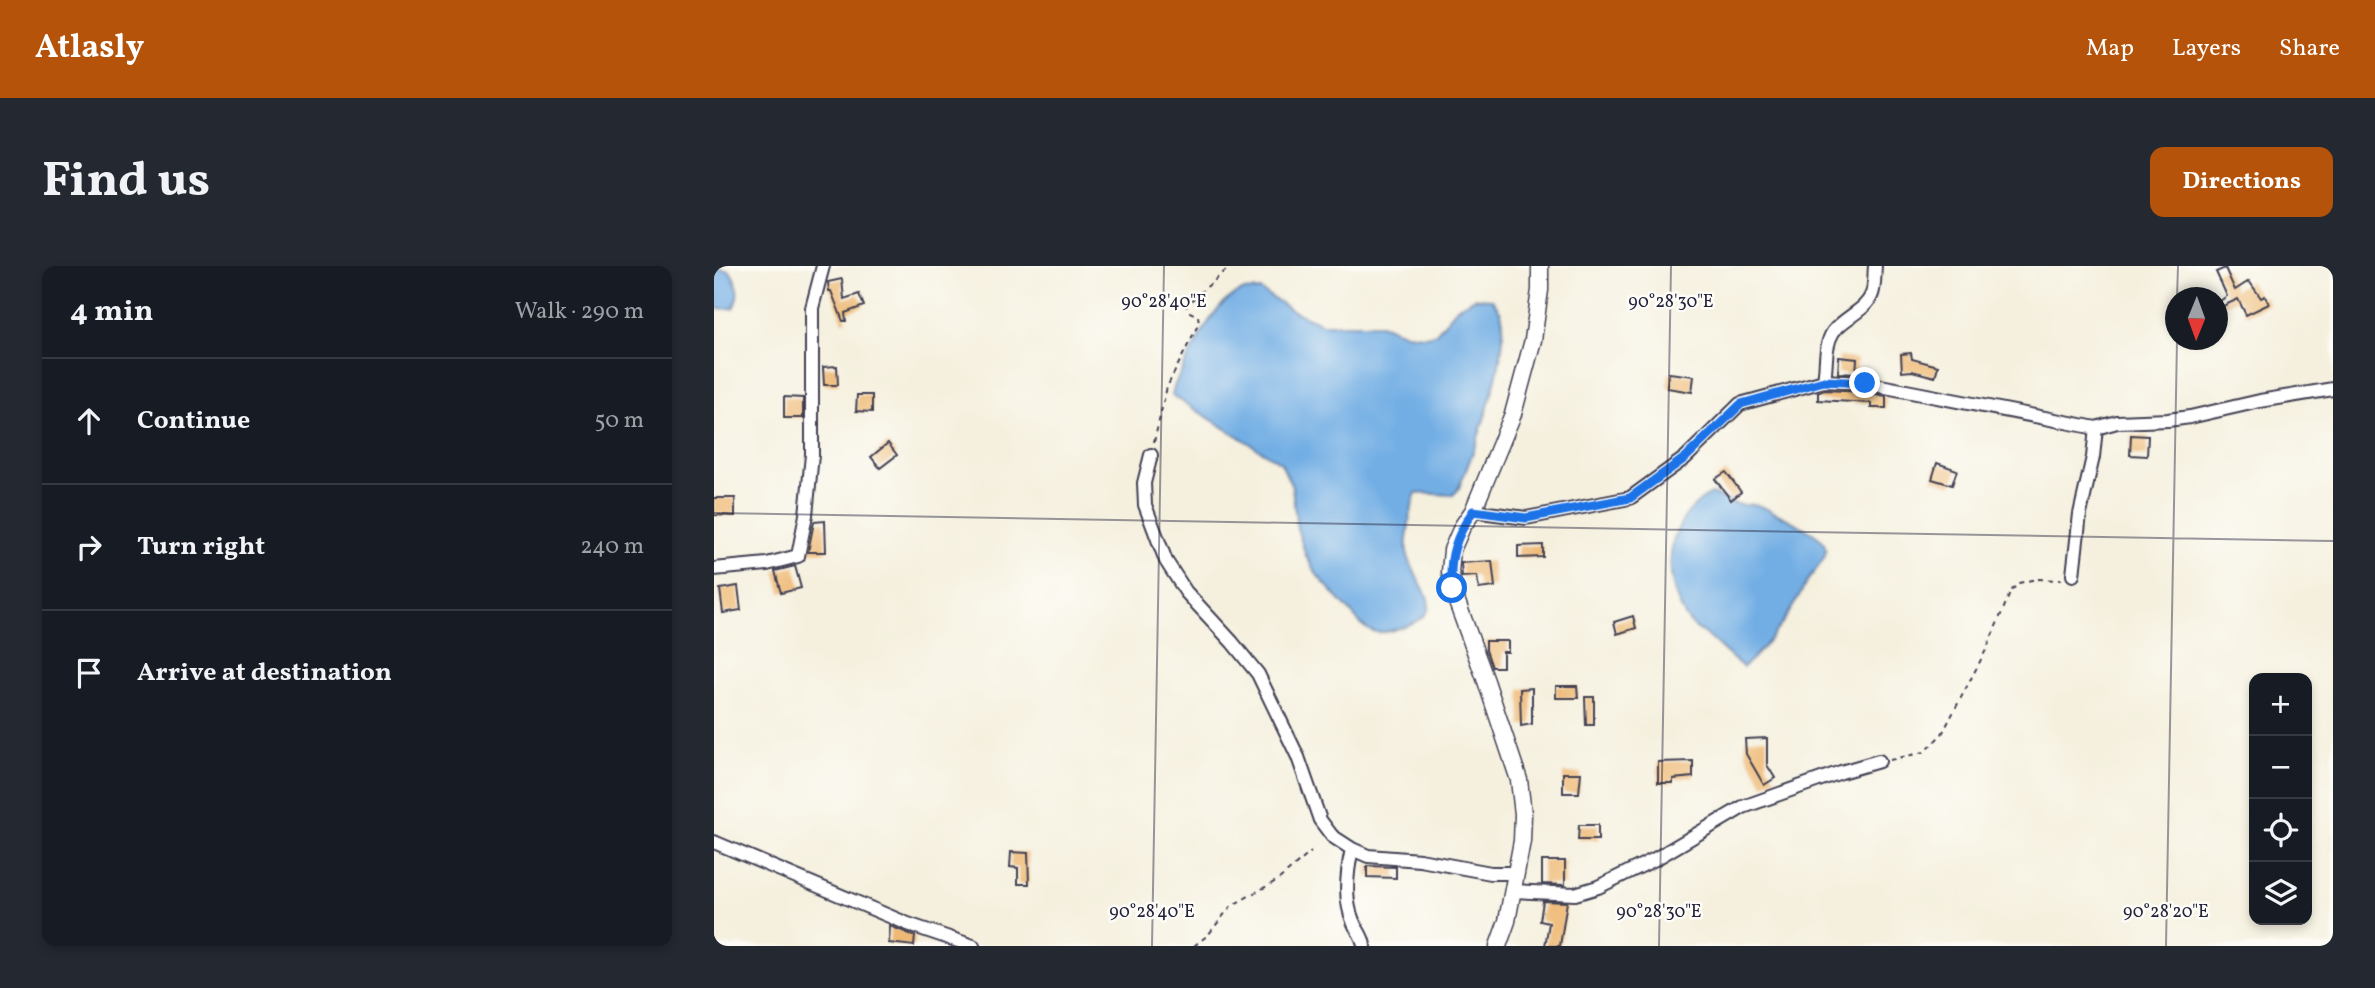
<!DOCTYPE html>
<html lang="en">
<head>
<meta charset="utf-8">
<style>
  body { margin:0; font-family:Vollkorn,serif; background:#242831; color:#f1f3f6 }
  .controls { position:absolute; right:21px; bottom:21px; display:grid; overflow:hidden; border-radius:14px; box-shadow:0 4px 10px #0003 }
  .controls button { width:63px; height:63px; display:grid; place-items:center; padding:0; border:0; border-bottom:2px solid #363941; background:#171b24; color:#f1f3f6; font:35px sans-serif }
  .compass { position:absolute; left:1451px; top:21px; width:63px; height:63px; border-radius:50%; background:#171b24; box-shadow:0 4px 10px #0003; rotate:181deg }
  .stop { position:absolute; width:21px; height:21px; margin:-16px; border:5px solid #1a73e8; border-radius:50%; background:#fff }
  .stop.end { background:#1a73e8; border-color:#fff; box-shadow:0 2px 7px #0008 }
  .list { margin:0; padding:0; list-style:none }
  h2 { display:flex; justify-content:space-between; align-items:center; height:91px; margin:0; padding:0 28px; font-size:30px }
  h2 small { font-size:23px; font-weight:400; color:#9ea1a6 }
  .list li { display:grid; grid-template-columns:46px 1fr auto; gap:21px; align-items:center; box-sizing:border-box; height:126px; padding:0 28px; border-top:2px solid #363941 }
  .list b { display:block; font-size:26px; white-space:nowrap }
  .list em { font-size:23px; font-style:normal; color:#9ea1a6 }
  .icon { flex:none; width:38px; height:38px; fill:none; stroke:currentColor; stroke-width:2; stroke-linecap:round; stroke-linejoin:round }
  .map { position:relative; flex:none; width:1619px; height:680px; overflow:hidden; border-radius:14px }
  header { display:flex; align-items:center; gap:42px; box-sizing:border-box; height:98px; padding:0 35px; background:#b45309; color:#fff }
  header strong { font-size:33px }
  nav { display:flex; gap:38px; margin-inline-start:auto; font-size:24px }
  .intro { display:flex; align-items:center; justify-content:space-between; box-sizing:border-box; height:168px; padding:0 42px }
  h1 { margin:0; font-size:49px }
  .button { padding:18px 32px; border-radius:14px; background:#b45309; color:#fff; font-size:24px; font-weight:700 }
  main { display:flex; gap:42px; padding:0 42px }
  aside { flex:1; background:#171b24; border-radius:14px; box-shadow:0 4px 10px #0003 }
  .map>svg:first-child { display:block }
</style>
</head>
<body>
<header>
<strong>Atlasly</strong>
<nav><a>Map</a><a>Layers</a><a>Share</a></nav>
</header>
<div class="intro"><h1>Find us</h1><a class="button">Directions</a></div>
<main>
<aside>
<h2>4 min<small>Walk · 290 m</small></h2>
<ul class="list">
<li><svg class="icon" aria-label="ahead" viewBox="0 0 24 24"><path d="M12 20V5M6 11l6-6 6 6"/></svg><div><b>Continue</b></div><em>50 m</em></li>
<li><svg class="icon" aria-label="right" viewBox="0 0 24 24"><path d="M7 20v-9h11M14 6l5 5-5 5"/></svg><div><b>Turn right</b></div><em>240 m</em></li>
<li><svg class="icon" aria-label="arrive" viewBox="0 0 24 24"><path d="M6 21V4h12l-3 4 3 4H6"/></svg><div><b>Arrive at destination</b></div></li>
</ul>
</aside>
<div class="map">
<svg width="1619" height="680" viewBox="0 0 1619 680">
  <rect width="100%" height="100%" fill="#fdfcf7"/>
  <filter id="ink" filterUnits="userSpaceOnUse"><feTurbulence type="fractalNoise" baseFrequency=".0143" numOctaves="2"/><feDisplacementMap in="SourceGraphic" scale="14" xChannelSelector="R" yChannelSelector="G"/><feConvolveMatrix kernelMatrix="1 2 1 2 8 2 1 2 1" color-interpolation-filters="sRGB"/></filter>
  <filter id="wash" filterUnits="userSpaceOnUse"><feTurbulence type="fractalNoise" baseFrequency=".00686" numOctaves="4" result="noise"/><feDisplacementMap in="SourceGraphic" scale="28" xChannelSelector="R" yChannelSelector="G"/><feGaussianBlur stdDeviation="1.57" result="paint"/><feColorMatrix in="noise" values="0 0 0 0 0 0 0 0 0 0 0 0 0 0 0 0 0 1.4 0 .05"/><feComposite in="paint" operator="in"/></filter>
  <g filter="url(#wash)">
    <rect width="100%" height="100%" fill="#f5f0de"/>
    <g fill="#72aee4" stroke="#4a6890" stroke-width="2">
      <path d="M0,2L16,5C24,17 26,30 19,42L0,43Z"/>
      <path d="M546,24L581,46L608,58H667L692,68L711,70L721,68L744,41L761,32L778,33C781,38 785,43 787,47C799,83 759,188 744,224L739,229L702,227C698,237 691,276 693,286C700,323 746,346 679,364C667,367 659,368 649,360L603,309L592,290L583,262L578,221L567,197L458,129L461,118C476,91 498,34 529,25C534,24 541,25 546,24Z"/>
      <path d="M997,228C1007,231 1018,238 1028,239C1031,240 1035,238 1039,238C1051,241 1103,266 1109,276C1118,290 1101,303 1094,314C1076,347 1058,376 1029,401C1017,392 1007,382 996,372C988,365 978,362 972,351C946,309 952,253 997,228Z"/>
    </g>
    <g id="blocks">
      <g fill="#eeb974">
        <polygon points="1511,2 1521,24 1535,15 1547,32 1551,30 1555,38 1532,49 1524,33 1505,42 1503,37 1513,30 1502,6"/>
        <polygon points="128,13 130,33 145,28 150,40 131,47 132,55 129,55 117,25 115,25 114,16"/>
        <polygon points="1197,87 1198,93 1224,100 1221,111 1198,105 1188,106 1187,88"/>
        <polygon points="1125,91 1143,93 1142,108 1124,107"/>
        <polygon points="123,100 124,119 110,119 109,101"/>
        <polygon points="955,107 980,110 978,126 953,122"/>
        <polygon points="1111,124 1150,126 1172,130 1172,142 1157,142 1157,137 1104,134 1104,126"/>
        <polygon points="143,129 158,129 158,146 142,145"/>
        <polygon points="70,131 89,132 89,152 70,152"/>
        <polygon points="1417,169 1434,170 1433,190 1416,189"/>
        <polygon points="174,177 183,189 166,202 157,191"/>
        <polygon points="1223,197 1243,204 1238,219 1218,213"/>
        <polygon points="1012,206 1027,226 1017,234 1001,213"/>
        <polygon points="0,232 21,232 21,250 0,249"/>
        <polygon points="111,255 112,286 94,286 100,256"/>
        <polygon points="829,279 829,291 804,292 804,280"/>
        <polygon points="778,295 781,321 765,323 763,310 748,311 747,297"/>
        <polygon points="81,300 87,322 67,327 61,305"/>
        <polygon points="24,320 27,344 9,347 6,323"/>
        <polygon points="919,350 922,362 903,368 900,356"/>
        <polygon points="772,375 794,375 794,386 789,386 789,401 778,401 772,384"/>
        <polygon points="842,420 863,420 864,432 842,432"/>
        <polygon points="818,422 818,458 807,460 806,423"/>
        <polygon points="871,431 880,431 880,459 872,459"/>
        <polygon points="1053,472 1053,499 1061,512 1050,519 1032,488 1031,473"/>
        <polygon points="979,495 979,511 959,513 959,517 944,517 944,496"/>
        <polygon points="849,507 867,507 865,527 849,527"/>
        <polygon points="865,559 884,559 884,574 864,574"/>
        <polygon points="297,586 314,587 315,618 304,618 304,602 296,601"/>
        <polygon points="828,595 851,595 851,619 828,618"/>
        <polygon points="653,600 682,601 682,612 653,611"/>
        <polygon points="829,635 853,636 846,680 831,680 835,657 826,655"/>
        <polygon points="176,660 201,670 200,680 175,677"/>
      </g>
    </g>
  </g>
  <g filter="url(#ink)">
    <use href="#blocks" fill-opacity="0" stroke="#424153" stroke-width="2"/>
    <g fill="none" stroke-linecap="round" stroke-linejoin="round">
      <defs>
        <g id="street">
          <path d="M1110,115C1113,99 1110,80 1119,66C1130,51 1152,45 1158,28C1161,20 1160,9 1161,0"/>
          <polyline points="437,189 430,217 431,239 452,295 472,326 518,376 544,408 584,491 606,554 618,570 638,583 654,590 706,594 777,607 801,607"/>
          <polyline points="759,245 812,252 916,232 971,192 1026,138 1110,115 1151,117 1382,162"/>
          <polyline points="0,303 53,298 84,290 92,249 98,189 98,42 109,0"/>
          <polyline points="1359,309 1366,248 1379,191 1382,162 1403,156 1454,154 1476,151 1546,135 1619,123"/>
          <polyline points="0,576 194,658 259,680"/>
          <path d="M638,583C633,605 630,634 639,655C642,664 649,669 650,680"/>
          <polyline points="799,625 861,628 884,621 941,593 1029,541 1127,506 1165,495"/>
        </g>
        <polyline id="secondary" points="784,680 793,655 808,575 809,548 805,514 772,415 743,336 736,306 738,284 748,261 759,245 799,148 819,74 826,24 826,0"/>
      </defs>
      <use href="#street" stroke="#424153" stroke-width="16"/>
      <use href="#secondary" stroke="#424153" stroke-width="19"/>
      <g stroke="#424153" stroke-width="2" stroke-dasharray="5 5" stroke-linecap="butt">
        <polyline points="440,176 453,121 485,57 484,50 474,45 472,39 517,0"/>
        <polyline points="1176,494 1210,486 1228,468 1272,384 1297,325 1305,317 1322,313 1348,314"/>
        <polyline points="480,680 494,669 517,640 564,614 597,586"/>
      </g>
      <use href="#street" stroke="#fff" stroke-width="12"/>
      <use href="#secondary" stroke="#fff" stroke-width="16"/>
    </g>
  </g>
  <g fill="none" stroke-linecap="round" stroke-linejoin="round" filter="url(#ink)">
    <path stroke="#1a73e8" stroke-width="9" d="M738,322C734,292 742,270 759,245L812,252L916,232L971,192L1027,138L1110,115L1151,117"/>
  </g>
  <path fill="none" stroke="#22223b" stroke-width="2" stroke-opacity="0.45" d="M1463,32L1464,0M0,247L1619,275M438,680L450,0M945,680L957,0M1452,680L1463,74"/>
  <g font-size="18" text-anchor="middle" fill="#22223b" stroke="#fdfcf7" stroke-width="5" stroke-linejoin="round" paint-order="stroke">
    <text x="450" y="41">90°28'40"E</text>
    <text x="957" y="41">90°28'30"E</text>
    <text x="438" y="651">90°28'40"E</text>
    <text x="945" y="651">90°28'30"E</text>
    <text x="1452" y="651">90°28'20"E</text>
  </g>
</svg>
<div class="controls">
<button>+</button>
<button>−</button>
<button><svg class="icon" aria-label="locate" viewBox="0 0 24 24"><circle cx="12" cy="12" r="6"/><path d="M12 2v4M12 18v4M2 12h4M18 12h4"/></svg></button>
<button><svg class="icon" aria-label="layers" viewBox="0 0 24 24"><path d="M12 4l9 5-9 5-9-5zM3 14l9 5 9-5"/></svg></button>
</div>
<svg class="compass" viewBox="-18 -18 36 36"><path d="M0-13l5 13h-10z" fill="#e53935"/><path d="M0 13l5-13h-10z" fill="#9ea1a6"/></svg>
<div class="stop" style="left:738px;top:322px"></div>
<div class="stop end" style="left:1151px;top:117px"></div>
</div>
</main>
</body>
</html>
